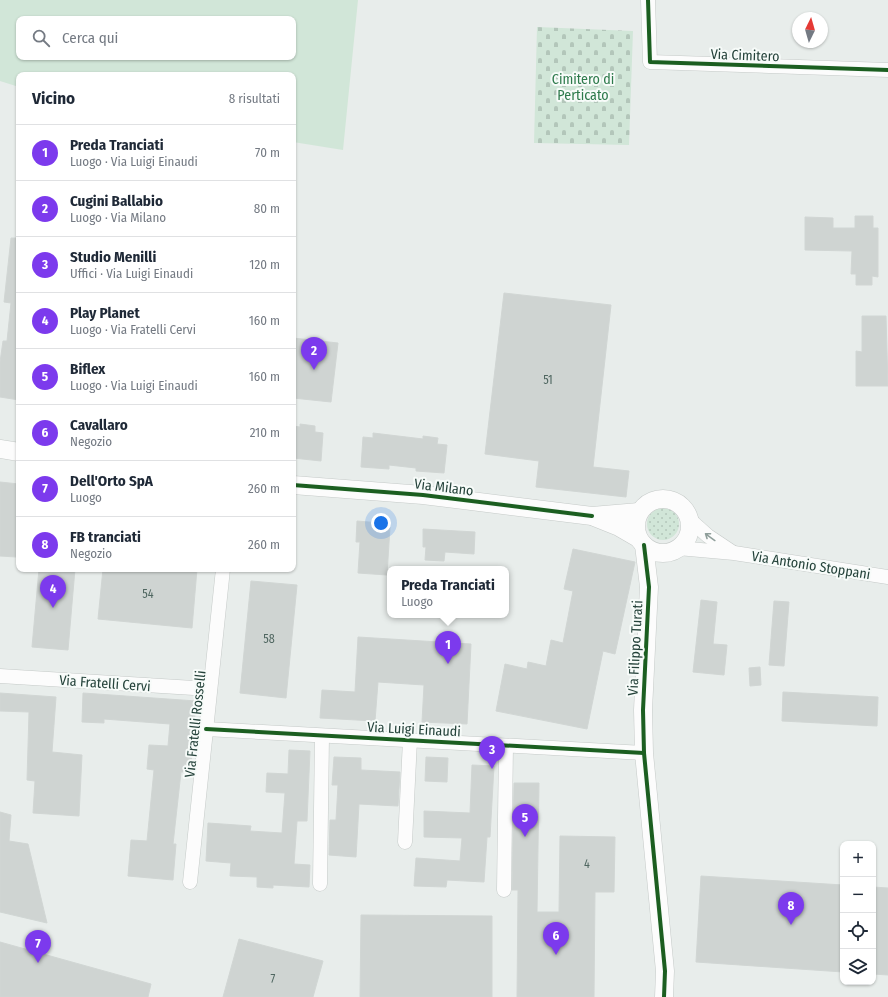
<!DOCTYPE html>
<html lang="it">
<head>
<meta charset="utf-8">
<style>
  body { margin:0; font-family:"Fira Sans Condensed",sans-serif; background:#f2f2f3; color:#1f2937 }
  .controls { position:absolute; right:12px; bottom:12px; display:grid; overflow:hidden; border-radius:8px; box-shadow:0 1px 3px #0004 }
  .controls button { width:36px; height:36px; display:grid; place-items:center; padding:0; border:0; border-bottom:1px solid #e0e1e3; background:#fff; color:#1f2937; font:20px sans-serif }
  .compass { position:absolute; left:792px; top:12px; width:36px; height:36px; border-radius:50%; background:#fff; box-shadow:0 1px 3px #0004; rotate:5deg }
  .you { position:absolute; left:381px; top:523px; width:14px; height:14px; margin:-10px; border:3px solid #fff; border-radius:50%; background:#1a73e8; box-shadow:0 0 0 6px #1a73e833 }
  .badge { display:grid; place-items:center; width:26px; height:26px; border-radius:50%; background:#7c3aed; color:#fff; font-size:13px; font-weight:700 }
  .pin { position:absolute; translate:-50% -33px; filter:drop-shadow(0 1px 2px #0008) }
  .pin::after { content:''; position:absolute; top:21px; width:14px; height:12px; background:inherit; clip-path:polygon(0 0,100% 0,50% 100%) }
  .popup { position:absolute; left:387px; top:566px; width:122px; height:52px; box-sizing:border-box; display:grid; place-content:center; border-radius:8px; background:#fff; filter:drop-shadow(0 1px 3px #0005); font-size:13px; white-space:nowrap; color:#747a83 }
  .popup b { font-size:15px; color:#1f2937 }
  .popup::after { content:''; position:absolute; left:50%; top:100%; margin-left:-8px; border:8px solid transparent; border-top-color:#fff }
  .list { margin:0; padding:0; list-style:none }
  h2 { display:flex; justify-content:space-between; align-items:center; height:52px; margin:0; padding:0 16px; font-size:17px }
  h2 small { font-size:13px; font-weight:400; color:#747a83 }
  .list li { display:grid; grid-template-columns:26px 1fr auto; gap:12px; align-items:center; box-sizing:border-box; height:56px; padding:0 16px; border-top:1px solid #e0e1e3 }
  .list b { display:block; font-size:15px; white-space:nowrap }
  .list p { margin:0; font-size:13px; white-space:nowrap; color:#747a83 }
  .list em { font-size:13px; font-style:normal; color:#747a83 }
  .icon { flex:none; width:22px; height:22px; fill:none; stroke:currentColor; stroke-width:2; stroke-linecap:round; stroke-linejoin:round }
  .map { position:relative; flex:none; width:888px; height:997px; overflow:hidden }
  .search { position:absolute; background:#fff; box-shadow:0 1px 3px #0004; left:16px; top:16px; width:280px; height:44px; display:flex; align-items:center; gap:10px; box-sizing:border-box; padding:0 14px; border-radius:8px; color:#747a83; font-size:15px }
  .panel { position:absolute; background:#fff; box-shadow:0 1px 3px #0004; left:16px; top:72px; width:280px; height:500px; border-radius:8px }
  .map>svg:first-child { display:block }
</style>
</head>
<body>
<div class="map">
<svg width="888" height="997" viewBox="0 0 888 997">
  <defs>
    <pattern id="green-dots" width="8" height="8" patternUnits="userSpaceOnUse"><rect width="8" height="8" fill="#d1e6d8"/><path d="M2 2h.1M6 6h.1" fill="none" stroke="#b3c6ba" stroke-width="1.8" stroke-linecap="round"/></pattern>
    <pattern id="cemetery-stones" width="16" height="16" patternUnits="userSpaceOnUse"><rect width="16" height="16" fill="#d1e6d8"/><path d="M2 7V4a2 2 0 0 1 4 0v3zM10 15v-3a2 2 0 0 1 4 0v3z" fill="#b3c6ba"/></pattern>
  </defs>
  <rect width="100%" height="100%" fill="#e8edeb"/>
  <circle fill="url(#green-dots)" cx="663" cy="524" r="16"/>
  <polygon fill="url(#cemetery-stones)" points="537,27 633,31 629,145 534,143"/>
  <path fill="#d1e6d8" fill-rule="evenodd" d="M0,0H358L343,150L293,142V75H19V87L0,81ZM19,19H293V57H19Z"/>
  <g fill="#cfd4d2" stroke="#d1d6d4">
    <polygon points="855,216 873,216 873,228 878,228 878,277 872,276 872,285 856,285 856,274 851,274 852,251 805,250 805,217 833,218 833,228 855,228"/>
    <polygon points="11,238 19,238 19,400 0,397 0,362 3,341 7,341 11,303 4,302"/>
    <polygon points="504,293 611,305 593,467 629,471 626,497 536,487 539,461 485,454"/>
    <polygon points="862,316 886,316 888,386 856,386 856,351 862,352"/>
    <polygon points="293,338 338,343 331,402 293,398"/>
    <polygon points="300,424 315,426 315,432 323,433 321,461 293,458 293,426 300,427"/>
    <polygon points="373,433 423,439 423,436 438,438 437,444 447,445 444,473 416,471 416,468 389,465 389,469 361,467 363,437 373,438"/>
    <polygon points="0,482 19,484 19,525 16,557 0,556"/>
    <polygon points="357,521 381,523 381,527 390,527 387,575 358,573 360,542 356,542"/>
    <polygon points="423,529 475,532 474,554 445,552 444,561 425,560 426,547 423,547"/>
    <polygon points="573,549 635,562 615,654 603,651 587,729 496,711 505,664 527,669 528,662 546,666 551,640 563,643 573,591 564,589"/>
    <polygon points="39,569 75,569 68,650 32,647"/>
    <polygon points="103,569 197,569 192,628 98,619"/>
    <polygon points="251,581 297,585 286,698 240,693"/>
    <polygon points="701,600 717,602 713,644 727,645 724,675 693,672"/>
    <polygon points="774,601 789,602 784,666 769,665"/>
    <polygon points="358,637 471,644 467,724 422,722 424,685 378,682 375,721 320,718 322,690 355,692"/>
    <polygon points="760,667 761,685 750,686 749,668"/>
    <polygon points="783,692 878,697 877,726 782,721"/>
    <polygon points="0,693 56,697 52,752 82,755 79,816 33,813 35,781 27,780 29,712 0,711"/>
    <polygon points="83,693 196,701 191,765 184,764 183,772 181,772 173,844 176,844 173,880 128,876 131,840 147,841 154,770 147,769 149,745 168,746 170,724 104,719 104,723 82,722"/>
    <polygon points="289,750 310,751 307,821 297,821 294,864 310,865 309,887 273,885 273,888 257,887 257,877 230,876 231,863 206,861 208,823 251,826 250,831 282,833 285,793 266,792 267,773 288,774"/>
    <polygon points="334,757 361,758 361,770 400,772 398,806 359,804 356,857 329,855 330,820 336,820 338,785 332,785"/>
    <polygon points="426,757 448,758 447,782 425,781"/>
    <polygon points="472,765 494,766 490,837 487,837 484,882 447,880 446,887 414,886 416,858 460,861 462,838 424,837 424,811 470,813"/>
    <polygon points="514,783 539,783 537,912 559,912 560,836 615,837 614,892 595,892 594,997 517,997 518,890 512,890"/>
    <polygon points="0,812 11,815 9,841 28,844 47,923 0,912"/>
    <polygon points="701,876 843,885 843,972 696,962"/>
    <polygon points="873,887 888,888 888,975 873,974"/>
    <polygon points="361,915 492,916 492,997 360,997"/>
    <polygon points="239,939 323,961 313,997 223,997"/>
    <polygon points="0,942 151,984 148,997 0,997"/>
  </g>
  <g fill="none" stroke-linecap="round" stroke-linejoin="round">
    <defs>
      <g id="minor">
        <polyline points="648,0 650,62 888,70"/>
        <polyline points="689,519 708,536 732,552"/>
        <polyline points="678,548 734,553 888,577"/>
        <polyline points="0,676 210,689"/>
        <polyline points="206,729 644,753"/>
        <polyline points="405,842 410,740"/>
        <polyline points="190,882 223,569"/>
        <polyline points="320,884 322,736"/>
        <polyline points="504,890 506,746"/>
      </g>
      <g id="tertiary">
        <polyline points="0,449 19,452"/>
        <polyline points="293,485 423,495 592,516 639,512"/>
        <circle cx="663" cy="526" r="27"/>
        <polyline points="594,517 619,527 638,538"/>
        <polyline points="644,545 649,587 643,710 644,753 665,971 664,997"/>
      </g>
    </defs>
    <use href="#minor" stroke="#c5cac8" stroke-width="15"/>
    <use href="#tertiary" stroke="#c5cac8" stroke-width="19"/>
    <use href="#minor" stroke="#fcfcfc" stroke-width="14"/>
    <use href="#tertiary" stroke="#fcfcfc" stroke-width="18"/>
    <defs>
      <g id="cycleway">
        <polyline points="648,0 650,62 888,70"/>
        <polyline points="293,485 423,495 592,516"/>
        <polyline points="644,545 649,587 643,710 644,753 665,971 664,997"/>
        <polyline points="206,729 644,753"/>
      </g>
    </defs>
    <use href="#cycleway" stroke="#f7fbf9" stroke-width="6"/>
    <use href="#cycleway" stroke="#1b5e20" stroke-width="4"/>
  </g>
  <defs><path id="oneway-shaft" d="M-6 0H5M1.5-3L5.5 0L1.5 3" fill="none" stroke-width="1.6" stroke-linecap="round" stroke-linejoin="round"/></defs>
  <use stroke="#909f9b" href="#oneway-shaft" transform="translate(710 537) rotate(-144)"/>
  <g text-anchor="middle" stroke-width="4" stroke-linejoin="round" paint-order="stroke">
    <g font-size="12" fill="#506761">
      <text x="548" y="384">51</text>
      <text x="148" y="598">54</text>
      <text x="269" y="643">58</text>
      <text x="587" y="868">4</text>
      <text x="273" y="983">7</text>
    </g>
    <g font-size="14" fill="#24423a" stroke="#f7fbf9">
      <text transform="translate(745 55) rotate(2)" y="5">Via Cimitero</text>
      <text transform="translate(444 487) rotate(7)" y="5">Via Milano</text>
      <text transform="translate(811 565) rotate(9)" y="5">Via Antonio Stoppani</text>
      <text transform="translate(635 648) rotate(-87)" y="5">Via Filippo Turati</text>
      <text transform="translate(105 683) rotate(4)" y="5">Via Fratelli Cervi</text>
      <text transform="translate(195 724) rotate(-84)" y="5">Via Fratelli Rosselli</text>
      <text transform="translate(414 729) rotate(3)" y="5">Via Luigi Einaudi</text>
    </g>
    <g font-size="14" fill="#2d7a4b" stroke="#f7fbf9">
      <text x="583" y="84">Cimitero di<tspan x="583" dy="16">Perticato</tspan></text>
    </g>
  </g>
</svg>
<div class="controls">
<button>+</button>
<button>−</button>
<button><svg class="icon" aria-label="locate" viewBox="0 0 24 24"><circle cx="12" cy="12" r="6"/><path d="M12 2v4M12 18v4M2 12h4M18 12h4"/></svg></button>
<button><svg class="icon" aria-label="layers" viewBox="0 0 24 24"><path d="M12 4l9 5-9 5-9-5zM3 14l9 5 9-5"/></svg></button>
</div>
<svg class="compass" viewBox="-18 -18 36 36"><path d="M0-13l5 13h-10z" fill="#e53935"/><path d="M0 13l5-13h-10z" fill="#747a83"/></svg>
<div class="you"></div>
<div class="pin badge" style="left:448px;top:664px">1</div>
<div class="popup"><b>Preda Tranciati</b>Luogo</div>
<div class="pin badge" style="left:314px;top:370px">2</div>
<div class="pin badge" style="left:492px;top:769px">3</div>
<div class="pin badge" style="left:53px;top:608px">4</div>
<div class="pin badge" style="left:525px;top:837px">5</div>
<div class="pin badge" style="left:556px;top:955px">6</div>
<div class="pin badge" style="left:38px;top:963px">7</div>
<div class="pin badge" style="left:791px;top:925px">8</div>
<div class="search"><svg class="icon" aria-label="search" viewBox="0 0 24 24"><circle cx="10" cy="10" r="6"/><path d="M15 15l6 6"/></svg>Cerca qui</div>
<section class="panel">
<h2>Vicino<small>8 risultati</small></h2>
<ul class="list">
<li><span class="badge">1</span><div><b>Preda Tranciati</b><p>Luogo · Via Luigi Einaudi</p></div><em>70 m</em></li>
<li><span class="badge">2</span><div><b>Cugini Ballabio</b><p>Luogo · Via Milano</p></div><em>80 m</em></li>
<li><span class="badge">3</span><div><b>Studio Menilli</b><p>Uffici · Via Luigi Einaudi</p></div><em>120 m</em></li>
<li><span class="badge">4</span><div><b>Play Planet</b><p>Luogo · Via Fratelli Cervi</p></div><em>160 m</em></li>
<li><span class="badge">5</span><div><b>Biflex</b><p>Luogo · Via Luigi Einaudi</p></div><em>160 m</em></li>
<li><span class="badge">6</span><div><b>Cavallaro</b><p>Negozio</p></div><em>210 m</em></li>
<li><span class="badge">7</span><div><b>Dell'Orto SpA</b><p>Luogo</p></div><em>260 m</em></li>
<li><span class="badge">8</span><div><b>FB tranciati</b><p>Negozio</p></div><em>260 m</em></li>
</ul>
</section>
</div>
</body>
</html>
